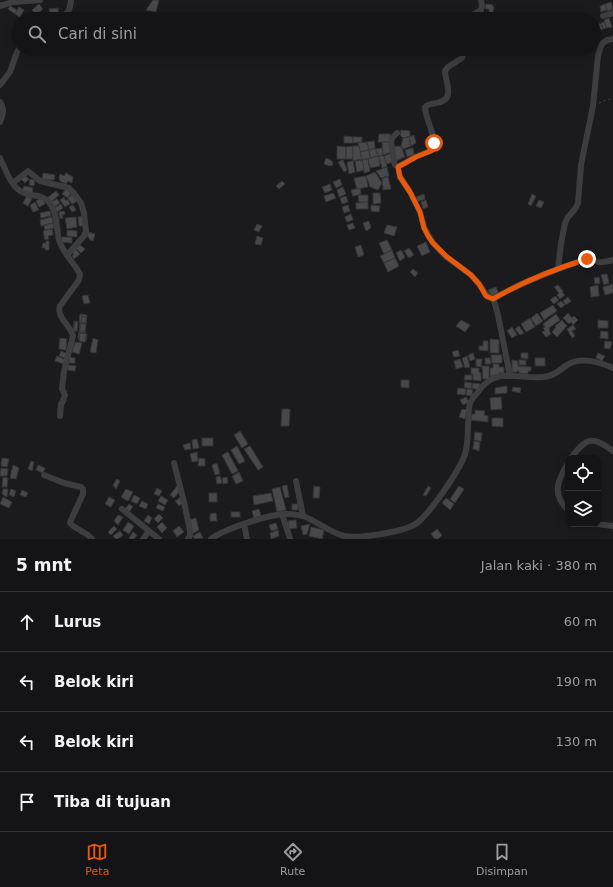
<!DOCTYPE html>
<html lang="id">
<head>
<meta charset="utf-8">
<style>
  body { margin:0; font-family:"DejaVu Sans",sans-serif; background:#212123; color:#f1f3f6 }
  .controls { position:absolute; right:12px; bottom:12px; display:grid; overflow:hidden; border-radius:8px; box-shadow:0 2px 10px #0003 }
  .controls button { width:36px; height:36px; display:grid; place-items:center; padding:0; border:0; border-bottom:1px solid #333335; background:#141416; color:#f1f3f6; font:20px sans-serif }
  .stop { position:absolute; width:12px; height:12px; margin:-9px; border:3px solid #ea580c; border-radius:50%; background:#fff }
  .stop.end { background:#ea580c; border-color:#fff; box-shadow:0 1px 4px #0008 }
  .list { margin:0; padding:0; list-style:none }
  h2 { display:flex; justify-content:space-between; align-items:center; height:52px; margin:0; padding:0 16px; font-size:17px }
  h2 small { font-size:13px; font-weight:400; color:#9d9ea1 }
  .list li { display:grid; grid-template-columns:26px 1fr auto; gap:12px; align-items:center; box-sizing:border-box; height:60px; padding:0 16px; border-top:1px solid #333335 }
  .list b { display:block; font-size:15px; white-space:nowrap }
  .list em { font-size:13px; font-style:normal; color:#9d9ea1 }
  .icon { flex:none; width:22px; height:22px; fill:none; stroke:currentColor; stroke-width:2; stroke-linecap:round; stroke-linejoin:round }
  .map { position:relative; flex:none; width:613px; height:539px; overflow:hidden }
  .search { position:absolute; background:#141416; box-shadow:0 2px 10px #0003; left:12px; right:12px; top:12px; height:44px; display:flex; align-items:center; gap:10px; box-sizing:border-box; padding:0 14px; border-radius:22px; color:#9d9ea1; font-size:15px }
  .sheet { height:292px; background:#141416 }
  nav { display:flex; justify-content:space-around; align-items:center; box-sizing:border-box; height:56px; border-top:1px solid #333335; background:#141416; font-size:11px; color:#9d9ea1 }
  nav a { display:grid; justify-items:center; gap:2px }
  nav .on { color:#ea580c }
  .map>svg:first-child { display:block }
</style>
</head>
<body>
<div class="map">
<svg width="613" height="539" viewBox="0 0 613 539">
  <rect width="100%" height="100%" fill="#1b1b1d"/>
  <g fill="#48484c" stroke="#353538">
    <polygon points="153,0 159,0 156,12 146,10"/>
    <polygon points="611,2 613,9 607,11 605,4"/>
    <polygon points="39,4 43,9 36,15 32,10"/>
    <polygon points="486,4 493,5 493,7 494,7 492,19 484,19 485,12 489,13 489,9 485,9"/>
    <polygon points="605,4 607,10 601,12 600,6"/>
    <polygon points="10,6 17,10 15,14 8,9"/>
    <polygon points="19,7 24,10 20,17 15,14"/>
    <polygon points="58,8 59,17 50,18 49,9"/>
    <polygon points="609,18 612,27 606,28 604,20"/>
    <polygon points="605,22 606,28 603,29 601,23"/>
    <polygon points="601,23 603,29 598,31 597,25"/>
    <polygon points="401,130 410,131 410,136 403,138 400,135"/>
    <polygon points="379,134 390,134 390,142 378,142"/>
    <polygon points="414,135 416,143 411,146 409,137"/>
    <polygon points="344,136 353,137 353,143 344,143"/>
    <polygon points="353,137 362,137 362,142 353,143"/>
    <polygon points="409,137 411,146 403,149 401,146 403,138"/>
    <polygon points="374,141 375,148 369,150 367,142"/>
    <polygon points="367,142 369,150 360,152 358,143"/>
    <polygon points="382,142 390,142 391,152 383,155"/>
    <polygon points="337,146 346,147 346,159 337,159"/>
    <polygon points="353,146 353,159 346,159 346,147"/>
    <polygon points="353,146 359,146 362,159 353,161"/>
    <polygon points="401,146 405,157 396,161 393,147"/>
    <polygon points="375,148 378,156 370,158 369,150"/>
    <polygon points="382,148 383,155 378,156 376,149"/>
    <polygon points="413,148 414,155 407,157 405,150"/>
    <polygon points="369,150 370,158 362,160 360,152"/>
    <polygon points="392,153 393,162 386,164 384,156"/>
    <polygon points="378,156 379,157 380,166 370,168 368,159"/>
    <polygon points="380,156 384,156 387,167 382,168 379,157"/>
    <polygon points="326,158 332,161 333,165 330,166 324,164"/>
    <polygon points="368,159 370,171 364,173 362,160"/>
    <polygon points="343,160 347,170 344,172 338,162"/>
    <polygon points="362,160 364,170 357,172 355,161"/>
    <polygon points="353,161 355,172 349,174 347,162"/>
    <polygon points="387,167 389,176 381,178 376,171"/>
    <polygon points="375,172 382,183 378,190 370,187 366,176"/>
    <polygon points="43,173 55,175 54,180 42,179"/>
    <polygon points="66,173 73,177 72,183 68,181 66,184 60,181 59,178 60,174 64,176"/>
    <polygon points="23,174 29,179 25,183 20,178"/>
    <polygon points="366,176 368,187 357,189 354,178"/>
    <polygon points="388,177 391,189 383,190 382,178"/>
    <polygon points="30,179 35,180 34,186 29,185"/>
    <polygon points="340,179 342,185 336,188 333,182"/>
    <polygon points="282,181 285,184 279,189 276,186"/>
    <polygon points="330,184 332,190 325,193 322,187"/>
    <polygon points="24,186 33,188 32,194 22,191"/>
    <polygon points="343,187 346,194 339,197 337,190"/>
    <polygon points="360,188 361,194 353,196 351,190"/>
    <polygon points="66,189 71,193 68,198 62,194"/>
    <polygon points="56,191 59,195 51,202 47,198"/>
    <polygon points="333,193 336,198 326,202 324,196"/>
    <polygon points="373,193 380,193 381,203 373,204"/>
    <polygon points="424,194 425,199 417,202 416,197"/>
    <polygon points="532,194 536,196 531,206 528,204"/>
    <polygon points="72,195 77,201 72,204 68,198"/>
    <polygon points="358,195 368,195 368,202 359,202"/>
    <polygon points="27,196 32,199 28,206 23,203"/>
    <polygon points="346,196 348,202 342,204 340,198"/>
    <polygon points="42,197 45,204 39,207 36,201"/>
    <polygon points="64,197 65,200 68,200 70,204 65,207 60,200"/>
    <polygon points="57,199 60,203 54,207 51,202"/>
    <polygon points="426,200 428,207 423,209 421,202"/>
    <polygon points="539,200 544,202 541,208 536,206"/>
    <polygon points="35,202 39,210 33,212 30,205"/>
    <polygon points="368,202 368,209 356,209 356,203"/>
    <polygon points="61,204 63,208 57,212 54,208"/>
    <polygon points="73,205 76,210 72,212 69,207"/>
    <polygon points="348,205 350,211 344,213 342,207"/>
    <polygon points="371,205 380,206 379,212 371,211"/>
    <polygon points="50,211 51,216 41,218 40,213"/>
    <polygon points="64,211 65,214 62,215 63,218 60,219 59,212"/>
    <polygon points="351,214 353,220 347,222 345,217"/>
    <polygon points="83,216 84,226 79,226 78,217"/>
    <polygon points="52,217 53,223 41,226 40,220"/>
    <polygon points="76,217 77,227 67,229 65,218"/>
    <polygon points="369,221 371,228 366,231 363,223"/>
    <polygon points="53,223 54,228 45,230 44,226"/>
    <polygon points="353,223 355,228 349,230 347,225"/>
    <polygon points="257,224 262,226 259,232 254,230"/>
    <polygon points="387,225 397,227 394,236 384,233"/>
    <polygon points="52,229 53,235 48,236 49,239 45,240 43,231"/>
    <polygon points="67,230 77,231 77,237 67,236"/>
    <polygon points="88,232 95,234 93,241 89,239 89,237 87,236"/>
    <polygon points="257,236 263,238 261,245 255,244"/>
    <polygon points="62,237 72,237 72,243 61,242"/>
    <polygon points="387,240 392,250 384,254 379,243"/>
    <polygon points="46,241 49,241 49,250 45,250 45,248 42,248 43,243 46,243"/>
    <polygon points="426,242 430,252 422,256 417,246"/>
    <polygon points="79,244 85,249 81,253 75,248"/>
    <polygon points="361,245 364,255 358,257 355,247"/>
    <polygon points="409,248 414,255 409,258 404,251"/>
    <polygon points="75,249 80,254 74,259 72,256 74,254 72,252"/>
    <polygon points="392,250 395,258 384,263 380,256"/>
    <polygon points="401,250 405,257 400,261 396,253"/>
    <polygon points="395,258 399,266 388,272 384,263"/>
    <polygon points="413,269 418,273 415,277 410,272"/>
    <polygon points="607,274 609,283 604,285 601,275"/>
    <polygon points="599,277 600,283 595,284 594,278"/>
    <polygon points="613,284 613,293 605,295 603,287"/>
    <polygon points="558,285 563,291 562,292 565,295 560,299 557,295 559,293 554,287"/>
    <polygon points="598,285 599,296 591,297 590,287"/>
    <polygon points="496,287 499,294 492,297 488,290"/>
    <polygon points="88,295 90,303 84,304 82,296"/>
    <polygon points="555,296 559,300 554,304 550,300"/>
    <polygon points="568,297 571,301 566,305 563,301"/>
    <polygon points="561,301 565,305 561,308 557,304"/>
    <polygon points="553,305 557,311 544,320 540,313"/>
    <polygon points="537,313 543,321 536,326 531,318"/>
    <polygon points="568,313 572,318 574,316 578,320 573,325 571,322 569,324 563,318"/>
    <polygon points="80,314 87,315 86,324 79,323"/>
    <polygon points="556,314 560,320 549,328 550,330 549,331 551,334 546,337 542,332 545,331 543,328 545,327 543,324"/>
    <polygon points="82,316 86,317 86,323 81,323"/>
    <polygon points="530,318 535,327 526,332 521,324"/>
    <polygon points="461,320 470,325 465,332 456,326"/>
    <polygon points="562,320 567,326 557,337 552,332 556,327 555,326"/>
    <polygon points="598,320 608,321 608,328 598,328"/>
    <polygon points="74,321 78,322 76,330 73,329"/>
    <polygon points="75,322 78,322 77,331 73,331"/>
    <polygon points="80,324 86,325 85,333 79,332"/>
    <polygon points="80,324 86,324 85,331 80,331"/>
    <polygon points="573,325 576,329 572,331 575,336 572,338 567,329"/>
    <polygon points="519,326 524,333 520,335 515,329"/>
    <polygon points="512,327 517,335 512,338 507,331"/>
    <polygon points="601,331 608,332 608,339 600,338"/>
    <polygon points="79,332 87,334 86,341 78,339"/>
    <polygon points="80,333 86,334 85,342 79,341"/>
    <polygon points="60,338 67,339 66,350 59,349"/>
    <polygon points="93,338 98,340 96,353 90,352"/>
    <polygon points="490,339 499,340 499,353 490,353"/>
    <polygon points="483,341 488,341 488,351 479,350 479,346 483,346"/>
    <polygon points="605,341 612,342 610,349 604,348"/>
    <polygon points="75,342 82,343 79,354 72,352"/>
    <polygon points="458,350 460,356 454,357 452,352"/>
    <polygon points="61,351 67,354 65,358 59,356"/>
    <polygon points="473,353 475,359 470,361 468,355"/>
    <polygon points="521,353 528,353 528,359 521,358"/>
    <polygon points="598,353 605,356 602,361 596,358"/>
    <polygon points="491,355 502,355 502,363 492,363"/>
    <polygon points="57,356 66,360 64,364 55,361"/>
    <polygon points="467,356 470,367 465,368 462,358"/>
    <polygon points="69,357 75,358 75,363 69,363"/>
    <polygon points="485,358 490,358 491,364 485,364"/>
    <rect x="535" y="358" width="10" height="8"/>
    <polygon points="460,359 463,367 456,369 454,361"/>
    <polygon points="476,359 482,359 481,367 476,366"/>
    <polygon points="512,360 518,361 518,366 531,367 531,371 528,371 528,374 519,373 519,371 517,371 517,372 512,372"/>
    <rect x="519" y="360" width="7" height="5"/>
    <polygon points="493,364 499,364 499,367 504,367 504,373 499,373 499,375 496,376 490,376 490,368 493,368"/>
    <polygon points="68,365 76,366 75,371 68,370"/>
    <polygon points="482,366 489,366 489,379 483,379"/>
    <polygon points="471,368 479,368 479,372 481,373 481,381 473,380 473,374 471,374"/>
    <polygon points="465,375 472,375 472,380 464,380"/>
    <polygon points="401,380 409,380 409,388 401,387"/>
    <polygon points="465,382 472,383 471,389 464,387"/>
    <polygon points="473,383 480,384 479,390 472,388"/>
    <polygon points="507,386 507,393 495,394 495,388"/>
    <polygon points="513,387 521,388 520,393 512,391"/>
    <polygon points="458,388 466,389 465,395 457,394"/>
    <polygon points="467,389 473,390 472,396 466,395"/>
    <polygon points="466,397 469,402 463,405 460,400"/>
    <polygon points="501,397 502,409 491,410 490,398"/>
    <polygon points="282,409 290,409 289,426 281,426"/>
    <polygon points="462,409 467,410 465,419 459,417"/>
    <polygon points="475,410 485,411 484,415 488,416 488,422 471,420 472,414 475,414"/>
    <polygon points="492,418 503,418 503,427 492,426"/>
    <polygon points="240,431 248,444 242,448 234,435"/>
    <polygon points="475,432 482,433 481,441 474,440"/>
    <rect x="202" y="438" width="11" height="8"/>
    <polygon points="197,439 199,448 193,449 192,440"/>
    <polygon points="474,441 480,442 479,451 473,449"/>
    <polygon points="190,443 191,449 185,450 183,445"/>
    <polygon points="237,446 245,461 239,464 231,450"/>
    <polygon points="250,446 263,467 258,470 244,449"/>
    <polygon points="197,452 198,461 192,462 190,454"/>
    <polygon points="228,452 238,471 232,474 222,455"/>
    <polygon points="2,458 9,459 7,467 1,466"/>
    <polygon points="199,458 205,459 205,466 198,466"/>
    <polygon points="31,461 34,462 32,471 28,469"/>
    <polygon points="217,463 220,474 215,475 212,465"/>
    <polygon points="13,465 19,468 16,479 10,478"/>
    <polygon points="38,465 45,468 43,473 36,470"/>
    <polygon points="1,468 8,469 7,476 0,476"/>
    <polygon points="239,472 243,481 236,484 232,476"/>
    <polygon points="220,476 222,483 217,484 216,477"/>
    <polygon points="3,477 8,478 7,487 2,487"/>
    <polygon points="227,477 228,483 223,484 222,478"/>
    <polygon points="117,479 120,481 116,489 113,485"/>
    <polygon points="287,485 289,497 285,498 282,486"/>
    <polygon points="177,486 180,491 174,498 170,495"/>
    <polygon points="314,486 320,487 319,498 313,498"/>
    <polygon points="428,486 431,488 426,496 423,495"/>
    <polygon points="459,486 464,489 455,503 450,499"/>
    <polygon points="280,487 286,510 277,512 272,489"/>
    <polygon points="157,488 162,491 159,496 154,494"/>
    <polygon points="3,489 8,489 7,497 2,494"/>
    <polygon points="11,489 16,491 14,497 9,495"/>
    <polygon points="126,489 133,492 128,501 121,497"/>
    <polygon points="22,490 28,493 26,497 20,495"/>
    <rect x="209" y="493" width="8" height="9"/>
    <polygon points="271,493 273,501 254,505 253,496"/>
    <polygon points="134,495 140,498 137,504 131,501"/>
    <polygon points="161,496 168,500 165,505 158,501"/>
    <polygon points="3,497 12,502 9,508 0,504"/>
    <polygon points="109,497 115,500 111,507 105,504"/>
    <polygon points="181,497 184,502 179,506 175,501"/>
    <polygon points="446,498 454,504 450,510 442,503"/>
    <polygon points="142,501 148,504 146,509 139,506"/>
    <polygon points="129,504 133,507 129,512 125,509"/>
    <polygon points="158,504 165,507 163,511 156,508"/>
    <rect x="292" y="504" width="6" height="6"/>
    <polygon points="259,509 261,516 254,518 252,511"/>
    <rect x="231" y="512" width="9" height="5"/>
    <polygon points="216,513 217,521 210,521 210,514"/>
    <polygon points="159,514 163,518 158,523 154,519"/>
    <polygon points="118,515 123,517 118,525 114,521"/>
    <polygon points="148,515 152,518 149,524 144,521"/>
    <polygon points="196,518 199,530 192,534 188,520"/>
    <polygon points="296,520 297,528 289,529 288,521"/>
    <polygon points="128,522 134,526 129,534 123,530"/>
    <polygon points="162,522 167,528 162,533 157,527"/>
    <polygon points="276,523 278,529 271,531 269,525"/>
    <polygon points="310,524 307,534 303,535 301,526"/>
    <polygon points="114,526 117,529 111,535 108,532"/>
    <polygon points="179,526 184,532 177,537 173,531"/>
    <polygon points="311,527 324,530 322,539 309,536"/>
    <polygon points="437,529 442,535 438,539 435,539 431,534"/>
    <polygon points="278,530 279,536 271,539 270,533"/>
    <polygon points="120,531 123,535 118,539 116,539 113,536"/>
    <polygon points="133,532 137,535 134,539 130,539 129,538"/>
    <polygon points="200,532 203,538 195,539 193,536"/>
  </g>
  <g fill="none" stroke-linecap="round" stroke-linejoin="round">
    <polyline stroke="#424348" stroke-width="1" stroke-dasharray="2 3" stroke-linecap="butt" points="599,103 606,100 613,99"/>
    <g stroke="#3c3d41" stroke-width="6">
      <polyline points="0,6 13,2 40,0"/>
      <polyline points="603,16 613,13"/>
      <path d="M59,19C68,13 70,11 71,0"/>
      <polyline points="471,19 472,15 481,10 482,6 481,0"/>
      <path d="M466,49L462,58L448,67L445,71C445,81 455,98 440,102C434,104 429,103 425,107C425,119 437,137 434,148L430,151L415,157L399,166L398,168L400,177L410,192L420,212L424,227L429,236L433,243L445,256L471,275L479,284L488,297L493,299L495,304L498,315L510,376"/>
      <polyline points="0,85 10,72 17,52 19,49"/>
      <path d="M0,102C5,109 3,115 0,122"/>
      <polyline points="397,133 392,138 391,142 394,161 395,165 398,167"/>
      <path d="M0,158C6,170 11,188 24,193C33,197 42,194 49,202C58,213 56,228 59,240C63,253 74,263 80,274L79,280L60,306C56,317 71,326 73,336L64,371L62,389L65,395L63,401L61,404L60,416"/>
      <polyline points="13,183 28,171 40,181 69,188 73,192 81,203 84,213 86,231 84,236 67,255"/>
      <polyline points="558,269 561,244 565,223 568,217 575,209 578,203 581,165 593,106 598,56 601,46 603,43 607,40 613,39"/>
      <path d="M493,299C523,281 556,270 588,258C594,258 593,260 598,262C603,263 609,261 613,260"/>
      <path d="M571,458C586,438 592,435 613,451"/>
      <polyline points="174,463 184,502 190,531 190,536 188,539"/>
      <path d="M568,463C558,480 551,494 568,510"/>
      <polyline points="44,475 64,483 81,487 83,489 83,494 71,520 70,523 73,526 88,535 92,539"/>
      <polyline points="296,481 303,516"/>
      <polyline points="122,509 159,539"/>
      <polyline points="282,514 290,539"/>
      <polyline points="244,524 247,539"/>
      <polyline points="597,524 613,526"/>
      <polyline points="143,539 149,531"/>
      <path d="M211,539C224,529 272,513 288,514C293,514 298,515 303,516C317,521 329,532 344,536C358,539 405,532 417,523C430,513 460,470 465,454C468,445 468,434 468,424C469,417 468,410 470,403C472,399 475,395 479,391C482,386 487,382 492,379C508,371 531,381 549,376C556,374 561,369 567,365C581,356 599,362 613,368"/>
    </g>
  </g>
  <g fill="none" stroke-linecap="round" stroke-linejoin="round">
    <path stroke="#ea580c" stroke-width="5" d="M434,143V147L433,150L416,157L398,167L400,177L410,192L420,212L424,228L428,236L433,243L446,256L471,275L479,284L486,296L493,299C522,282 555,269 587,259"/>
  </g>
</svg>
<div class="controls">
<button><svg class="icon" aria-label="locate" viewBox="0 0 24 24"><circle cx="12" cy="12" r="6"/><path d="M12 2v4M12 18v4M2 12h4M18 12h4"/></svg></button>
<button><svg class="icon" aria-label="layers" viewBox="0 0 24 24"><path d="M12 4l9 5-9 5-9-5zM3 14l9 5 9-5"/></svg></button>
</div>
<div class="stop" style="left:434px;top:143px"></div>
<div class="stop end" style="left:587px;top:259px"></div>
<div class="search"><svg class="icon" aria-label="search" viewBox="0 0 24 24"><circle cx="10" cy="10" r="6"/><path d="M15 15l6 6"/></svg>Cari di sini</div>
</div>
<section class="sheet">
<h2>5 mnt<small>Jalan kaki · 380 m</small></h2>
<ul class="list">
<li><svg class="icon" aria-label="ahead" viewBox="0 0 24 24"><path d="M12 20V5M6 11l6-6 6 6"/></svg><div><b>Lurus</b></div><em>60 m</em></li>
<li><svg class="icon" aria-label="left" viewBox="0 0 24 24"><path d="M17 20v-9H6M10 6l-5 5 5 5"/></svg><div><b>Belok kiri</b></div><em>190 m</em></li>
<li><svg class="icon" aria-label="left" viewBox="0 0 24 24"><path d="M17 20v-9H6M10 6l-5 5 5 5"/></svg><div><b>Belok kiri</b></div><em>130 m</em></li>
<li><svg class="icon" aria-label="arrive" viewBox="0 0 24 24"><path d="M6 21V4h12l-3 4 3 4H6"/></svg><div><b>Tiba di tujuan</b></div></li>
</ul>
</section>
<nav>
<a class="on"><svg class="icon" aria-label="map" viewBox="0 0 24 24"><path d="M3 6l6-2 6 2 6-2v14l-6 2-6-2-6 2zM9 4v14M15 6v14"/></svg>Peta</a>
<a><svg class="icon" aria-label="directions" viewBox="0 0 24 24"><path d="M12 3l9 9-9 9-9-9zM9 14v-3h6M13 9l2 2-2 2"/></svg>Rute</a>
<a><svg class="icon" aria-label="saved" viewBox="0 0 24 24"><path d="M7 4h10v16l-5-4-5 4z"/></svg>Disimpan</a>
</nav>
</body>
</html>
